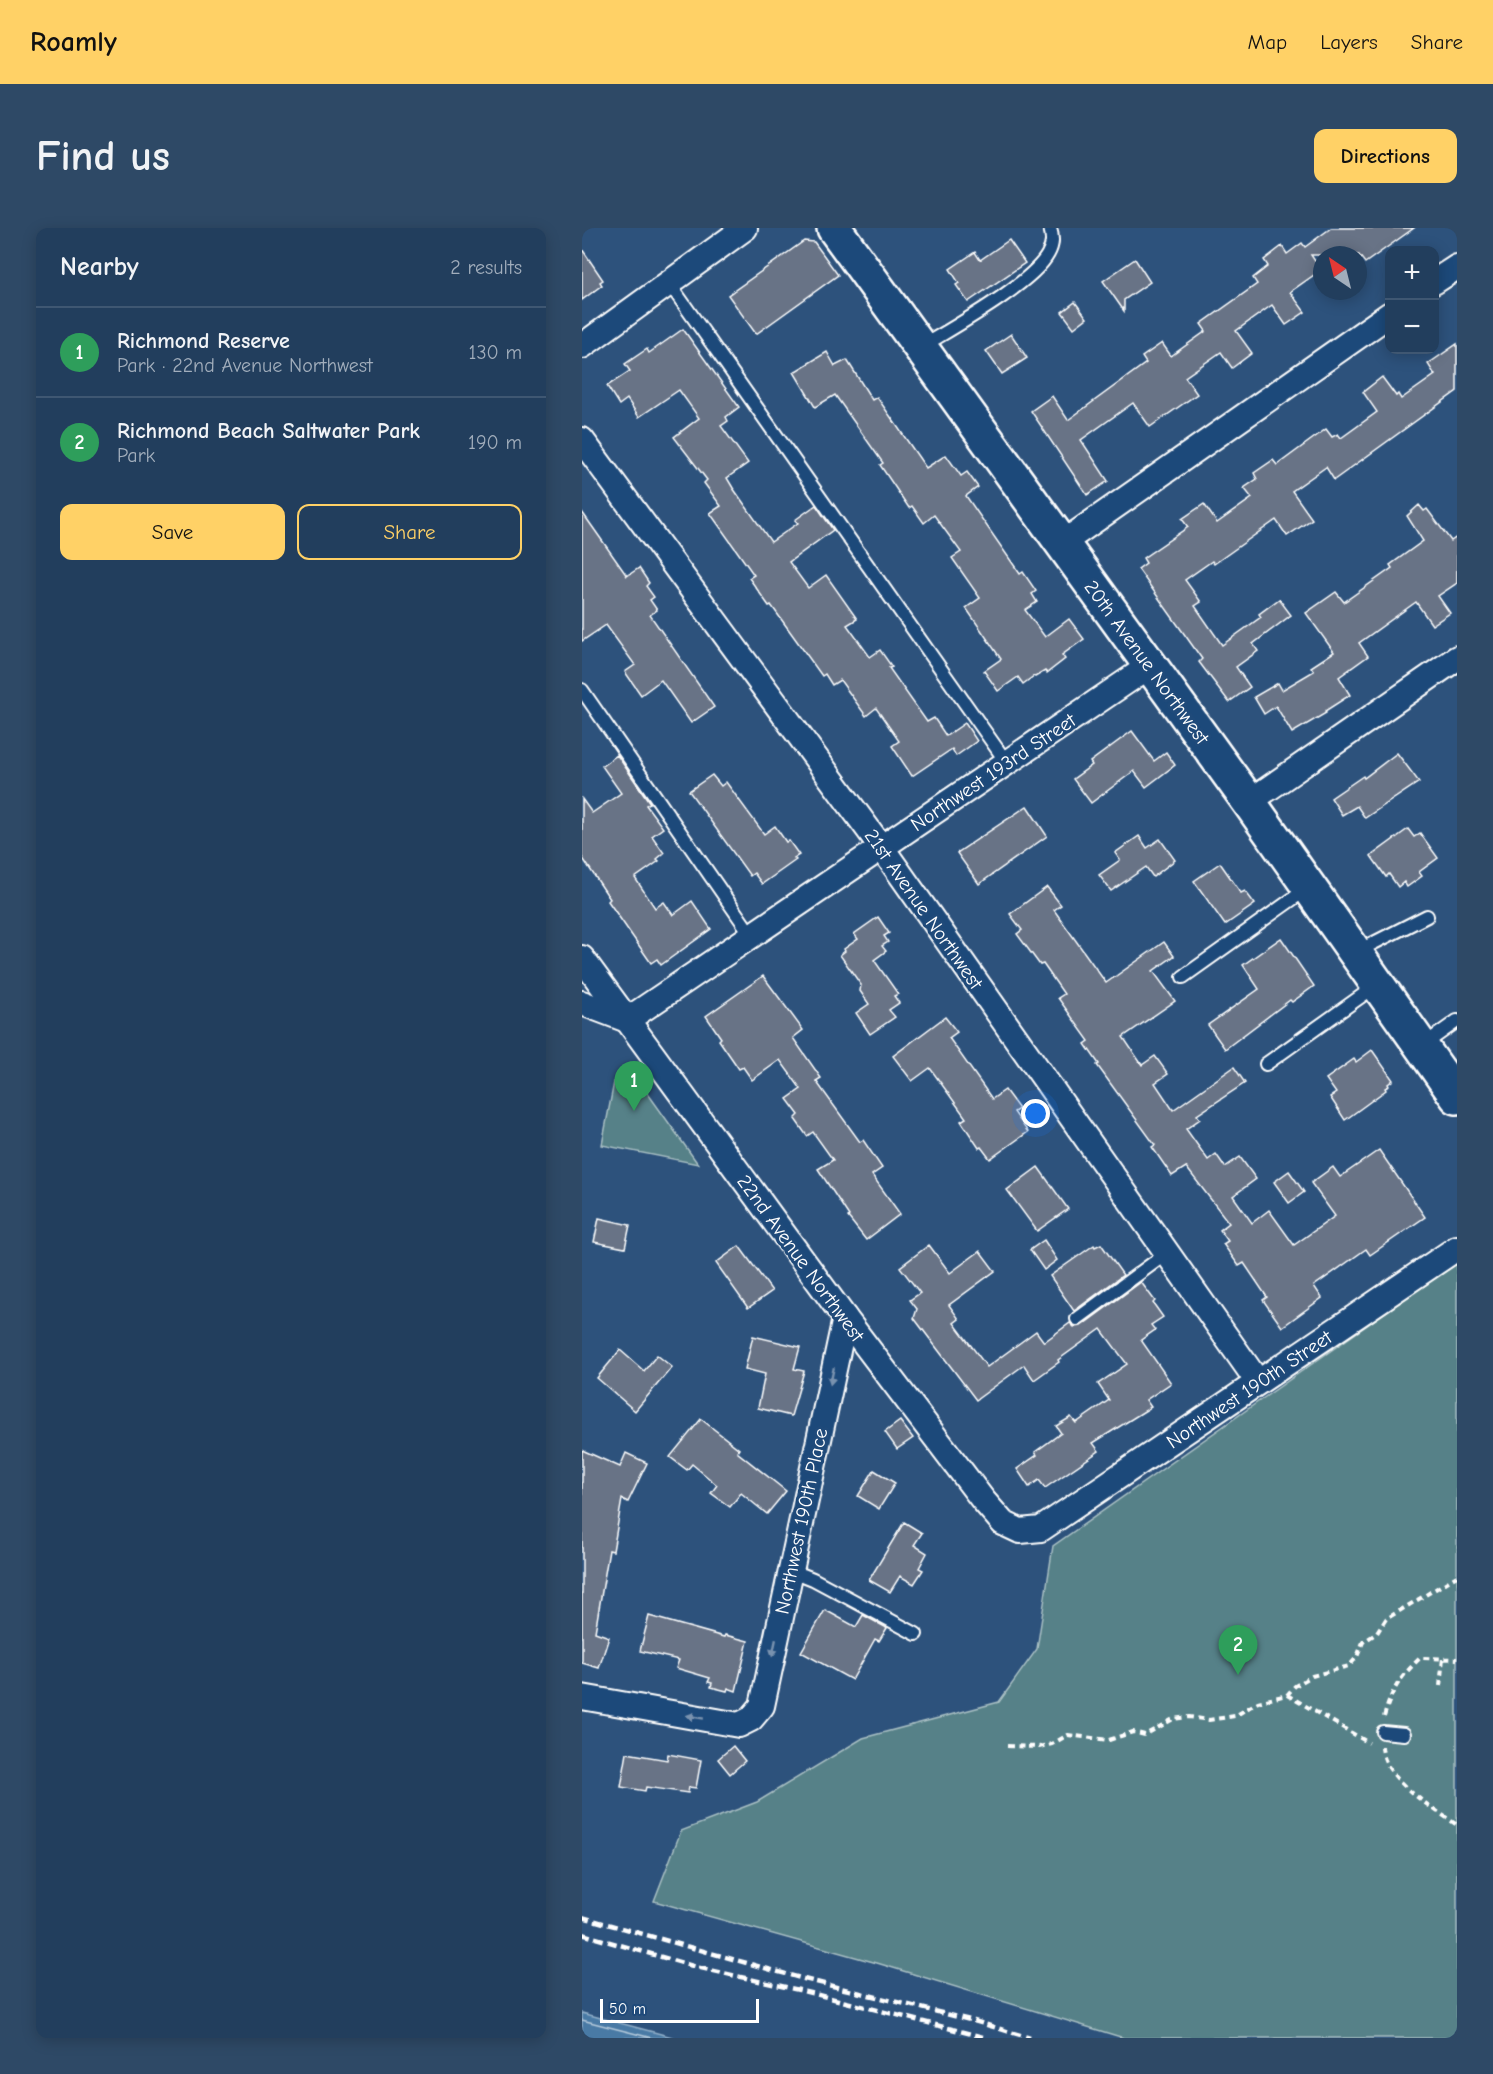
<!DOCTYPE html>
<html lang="en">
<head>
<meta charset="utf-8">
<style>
  body { margin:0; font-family:"Comic Neue",sans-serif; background:#2e4966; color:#f1f3f6 }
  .controls { position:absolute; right:18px; top:18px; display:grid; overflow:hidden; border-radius:12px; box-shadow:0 3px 15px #0003 }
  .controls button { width:54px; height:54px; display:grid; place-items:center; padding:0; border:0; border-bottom:2px solid #3f5772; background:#223e5d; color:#f1f3f6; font:30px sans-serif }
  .compass { position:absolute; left:731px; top:18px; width:54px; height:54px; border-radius:50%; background:#223e5d; box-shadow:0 3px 15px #0003; rotate:325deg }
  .scale { position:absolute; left:18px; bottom:15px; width:159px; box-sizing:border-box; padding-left:6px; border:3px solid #fff; border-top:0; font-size:16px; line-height:21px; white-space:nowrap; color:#fff; -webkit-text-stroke:4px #1f4a7a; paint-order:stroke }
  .you { position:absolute; left:454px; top:886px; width:21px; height:21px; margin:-15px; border:4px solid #fff; border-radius:50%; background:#1a73e8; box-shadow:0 0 0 9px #1a73e833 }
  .badge { display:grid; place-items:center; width:39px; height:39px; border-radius:50%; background:#ffd166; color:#fff; font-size:20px; font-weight:700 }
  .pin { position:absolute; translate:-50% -50px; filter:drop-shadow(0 2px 3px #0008) }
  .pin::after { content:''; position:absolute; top:32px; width:21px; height:18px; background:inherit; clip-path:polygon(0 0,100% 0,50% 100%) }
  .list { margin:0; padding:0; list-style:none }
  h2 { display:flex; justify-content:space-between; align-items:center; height:78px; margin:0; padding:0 24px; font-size:26px }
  h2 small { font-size:20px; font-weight:400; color:#a2aebc }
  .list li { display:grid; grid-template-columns:39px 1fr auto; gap:18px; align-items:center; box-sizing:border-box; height:90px; padding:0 24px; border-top:2px solid #3f5772 }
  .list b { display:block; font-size:22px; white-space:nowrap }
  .list p { margin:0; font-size:20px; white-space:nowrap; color:#a2aebc }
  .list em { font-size:20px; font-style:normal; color:#a2aebc }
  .actions { display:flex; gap:12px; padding:18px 24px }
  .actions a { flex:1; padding:14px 0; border:2px solid #ffd166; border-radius:12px; text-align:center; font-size:21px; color:#ffd166 }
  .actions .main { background:#ffd166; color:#111 }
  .map { position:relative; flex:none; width:875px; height:1810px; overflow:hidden; border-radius:12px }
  header { display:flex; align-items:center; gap:36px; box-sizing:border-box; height:84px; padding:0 30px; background:#ffd166; color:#111 }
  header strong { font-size:28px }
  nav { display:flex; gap:33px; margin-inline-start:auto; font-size:21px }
  .intro { display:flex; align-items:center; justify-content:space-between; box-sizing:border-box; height:144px; padding:0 36px }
  h1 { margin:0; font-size:42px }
  .button { padding:15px 27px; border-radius:12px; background:#ffd166; color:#111; font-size:21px; font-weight:700 }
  main { display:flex; gap:36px; padding:0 36px }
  aside { flex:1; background:#223e5d; border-radius:12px; box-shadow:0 3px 15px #0003 }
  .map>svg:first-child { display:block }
</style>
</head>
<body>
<header>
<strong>Roamly</strong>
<nav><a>Map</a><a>Layers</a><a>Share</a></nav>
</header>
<div class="intro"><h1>Find us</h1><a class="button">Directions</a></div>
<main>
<aside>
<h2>Nearby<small>2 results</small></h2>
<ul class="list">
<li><span class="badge" style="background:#2e9e5b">1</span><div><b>Richmond Reserve</b><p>Park · 22nd Avenue Northwest</p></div><em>130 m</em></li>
<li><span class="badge" style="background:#2e9e5b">2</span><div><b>Richmond Beach Saltwater Park</b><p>Park</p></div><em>190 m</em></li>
</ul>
<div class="actions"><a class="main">Save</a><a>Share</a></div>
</aside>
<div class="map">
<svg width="875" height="1810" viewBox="0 0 875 1810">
  <rect width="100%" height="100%" fill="#2d527c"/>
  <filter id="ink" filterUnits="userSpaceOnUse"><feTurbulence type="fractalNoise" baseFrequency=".0167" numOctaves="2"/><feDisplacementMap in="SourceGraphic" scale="12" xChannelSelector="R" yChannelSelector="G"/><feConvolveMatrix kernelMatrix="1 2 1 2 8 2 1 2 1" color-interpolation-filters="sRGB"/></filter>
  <g filter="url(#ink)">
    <g fill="#568188" stroke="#aac0c4" stroke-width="1.5">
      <polygon points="47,839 116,936 20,917 33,849"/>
      <polygon points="875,1034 875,1810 542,1810 295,1735 72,1673 99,1603 175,1574 281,1510 417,1474 455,1421 471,1318"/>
    </g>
    <polygon fill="#487aa5" stroke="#91afc9" stroke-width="1.5" points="0,1785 94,1810 0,1810"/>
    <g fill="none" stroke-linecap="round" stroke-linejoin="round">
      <polyline stroke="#b6cadb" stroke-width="1.5" points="0,1792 70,1810"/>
    </g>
    <g fill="#677386" stroke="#fff" stroke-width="1.5">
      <polygon points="749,0 832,0 783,35 777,27 729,27 739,42 708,64 723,84 704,97 690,77 654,103 670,125 650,140 639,124 603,149 615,166 568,199 551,175 499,212 526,253 505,267 449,183 470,168 486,192 564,135 560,129 580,115 589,128 624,103 619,96 675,56 671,50 686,38 682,32 700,18 705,26 720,15 723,19"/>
      <polygon points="427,12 443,35 386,74 374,57 377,55 368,41 393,24 398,32"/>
      <polygon points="222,13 232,14 256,47 174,106 146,67"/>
      <polygon points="0,21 21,52 18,54 20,57 0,72"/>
      <polygon points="553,31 568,54 542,72 542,83 521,53"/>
      <polygon points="493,74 505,90 492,100 480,84"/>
      <polygon points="101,101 157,179 144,189 146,193 139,198 166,235 145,250 151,260 189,314 216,295 213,292 234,277 251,302 207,334 226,360 244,347 275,391 265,397 288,429 298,422 310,439 307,440 345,494 352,490 364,508 383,495 395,513 374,528 370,521 330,548 310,518 317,513 294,480 284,488 258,452 250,457 243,446 240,448 189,377 187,378 167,350 172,347 128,285 139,278 122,255 125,252 92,209 117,190 97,162 57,189 45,171 37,177 25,158 48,143 43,136 65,121 67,125"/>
      <polygon points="429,106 445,130 420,146 404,123"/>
      <polygon points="875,116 875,163 752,252 744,239 710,263 730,291 705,308 694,292 632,336 630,333 603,352 619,374 613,378 640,417 679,389 677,386 697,371 709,387 671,416 676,423 654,439 668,459 647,474 617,434 620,431 556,341 564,335 561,330 606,299 600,291 622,276 635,295 670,270 662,260 675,251 672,245 691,232 695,237 744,201 750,209 756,206 759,210 795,184 781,164 800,149 814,168 816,166 819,171 853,147 846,136"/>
      <polygon points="245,124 253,138 265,132 290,172 295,169 344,240 364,227 379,248 385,244 396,259 384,268 438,346 441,344 454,363 450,366 455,374 443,382 463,409 487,391 502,411 480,427 483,431 465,445 463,443 453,449 452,448 441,456 436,449 416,463 402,443 419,431 384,380 398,370 370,330 379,324 352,287 342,295 330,278 327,280 298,237 301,235 253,167 233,179 212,144"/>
      <polygon points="837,277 842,283 845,281 869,313 875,309 875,355 856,368 868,385 850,397 834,374 777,415 786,428 757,449 768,467 743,483 744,485 710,505 694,478 682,486 672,469 696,455 700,462 732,443 729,439 752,424 724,385 754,364 762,374 810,340 808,337 841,313 825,288"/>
      <polygon points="0,284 45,348 57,340 67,355 64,358 72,369 68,372 75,382 68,387 132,479 109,495 79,452 59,467 43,444 53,437 24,397 0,413"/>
      <polygon points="550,503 572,533 584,524 593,537 564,559 552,543 509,575 491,551 510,537 508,534"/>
      <polygon points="815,525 837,554 783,590 775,578 760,587 749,570 781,548 782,550"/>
      <polygon points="35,527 68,575 64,577 81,600 70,608 82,625 75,631 77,633 53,650 73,680 82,674 91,687 110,673 129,701 79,737 75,731 69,735 26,673 28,671 0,629 0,571 10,585 39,565 20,538"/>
      <polygon points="130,547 139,558 144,554 182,606 193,598 204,614 207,613 217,627 212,630 214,632 180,656 172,645 168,648 107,563"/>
      <polygon points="445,578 465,608 397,656 375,625"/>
      <polygon points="826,601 832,609 838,605 856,630 837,644 840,648 825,659 822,654 816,659 807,646 804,649 789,628"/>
      <polygon points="557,608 565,620 578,611 593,632 571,649 564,639 529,663 517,647 538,632 533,625"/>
      <polygon points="638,635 659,665 663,663 673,676 643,697 612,653"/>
      <polygon points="465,659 479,677 472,682 524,755 582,714 592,728 571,743 593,773 541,809 560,837 573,828 586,846 573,855 591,882 652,839 663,855 615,887 618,891 604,901 626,932 634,926 643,939 658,929 674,951 651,968 670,995 687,982 712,1017 753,988 729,955 751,939 758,949 797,922 843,989 788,1027 784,1021 732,1058 740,1070 700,1099 681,1072 685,1069 662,1035 657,1038 641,1016 646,1013 638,1002 647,995 604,939 590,948 570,919 573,917 515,837 517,836 503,816 507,813 476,770 482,766 461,736 458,737 435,706 440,702 428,686"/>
      <polygon points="296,689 307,705 302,708 306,714 300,718 304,723 292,732 316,766 312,768 317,775 307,782 313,789 288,806 274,785 287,776 278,763 279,757 258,727 263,723 262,721 276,711 272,706"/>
      <polygon points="699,710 732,758 710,774 708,772 643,821 626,797 677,761 661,737"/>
      <polygon points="181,748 221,802 211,810 239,850 234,853 278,914 281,912 300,940 290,947 318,986 284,1012 266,989 267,988 236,941 251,932 231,904 225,908 213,891 217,887 205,871 219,861 198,832 170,852 161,839 157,841 137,812 139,810 124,788"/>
      <polygon points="363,789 375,804 367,810 410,871 423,862 437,881 432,884 446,904 408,931 399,919 397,920 379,893 384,890 348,840 330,853 311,828"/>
      <polygon points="790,822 811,852 806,856 807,858 803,860 804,862 763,892 748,869 754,865 744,851 772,831 774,834"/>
      <polygon points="456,939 486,981 455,1003 425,962"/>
      <polygon points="707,943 722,964 707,975 692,954"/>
      <polygon points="17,990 48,997 43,1020 12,1014"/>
      <polygon points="462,1012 475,1032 462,1042 448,1022"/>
      <polygon points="519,1016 541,1047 492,1083 468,1048 512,1017 513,1019"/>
      <polygon points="347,1017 368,1045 398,1023 413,1043 367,1077 377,1091 372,1095 405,1139 454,1103 462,1114 488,1095 492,1099 499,1098 559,1054 573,1073 571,1075 581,1089 569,1097 573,1102 559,1112 589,1155 564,1172 569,1179 511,1215 517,1223 463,1260 457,1252 447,1259 435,1241 455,1227 453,1224 479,1205 474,1198 489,1189 494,1195 527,1172 516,1156 545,1136 519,1101 476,1132 477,1134 452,1152 442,1137 394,1172 332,1090 335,1081 328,1072 338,1065 318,1039"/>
      <polygon points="157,1018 190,1063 166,1080 134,1035"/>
      <polygon points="171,1108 218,1119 212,1141 222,1143 209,1188 176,1180 183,1146 163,1141"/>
      <polygon points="38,1122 62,1143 75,1127 90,1139 53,1183 15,1150"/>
      <polygon points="119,1191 157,1221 155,1224 204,1263 185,1286 159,1265 148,1279 129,1265 135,1257 110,1236 105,1242 88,1229"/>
      <polygon points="318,1193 331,1210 315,1221 303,1204"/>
      <polygon points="0,1222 38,1239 44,1225 65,1235 46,1274 40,1271 31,1323 27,1322 13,1404 27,1409 17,1440 0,1435"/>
      <polygon points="292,1242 313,1255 297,1281 276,1268"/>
      <polygon points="322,1294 340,1305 332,1317 345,1325 337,1340 341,1342 332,1356 318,1348 308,1364 287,1352"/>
      <polygon points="243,1382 274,1399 281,1387 305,1400 297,1413 293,1411 270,1452 219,1424"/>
      <polygon points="67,1388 142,1409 143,1407 166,1413 154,1463 146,1460 145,1463 129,1459 130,1455 126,1454 128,1450 94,1440 97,1432 58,1423"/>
      <polygon points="151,1518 163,1533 148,1546 136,1531"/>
      <polygon points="45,1525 85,1532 86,1526 119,1532 114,1560 107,1559 106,1565 64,1559 63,1563 39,1559"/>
    </g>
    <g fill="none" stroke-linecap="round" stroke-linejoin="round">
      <defs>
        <g id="lane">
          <polyline points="87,55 425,535"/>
          <path d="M339,119C370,100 450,56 466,26C471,17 471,10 468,0"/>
          <polyline points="0,462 170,708"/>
          <polyline points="774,724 845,688"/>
          <polyline points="601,749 726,660"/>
          <polyline points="840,818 875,793"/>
          <polyline points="684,836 795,757"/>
          <polyline points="495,1091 585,1025"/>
          <polyline points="208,1346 221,1347 231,1351 334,1406"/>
          <polyline points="801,1504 822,1506"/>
        </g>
        <g id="street">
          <polyline points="852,54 875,39"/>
          <polyline points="0,118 163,0"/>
          <polyline points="0,212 300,620 676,1154"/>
          <polyline points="479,316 808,86"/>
          <polyline points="667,574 875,430"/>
          <polyline points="0,730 263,1090 401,1272 421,1295 438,1303 459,1301 875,1020"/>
          <polyline points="0,775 45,792 569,437"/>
          <polyline points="0,1469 157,1497 169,1491 180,1478 263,1090"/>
        </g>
        <polyline id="secondary" points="252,0 667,574 875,869"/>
      </defs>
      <use href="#lane" stroke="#fff" stroke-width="16"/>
      <use href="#street" stroke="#fff" stroke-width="28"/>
      <use href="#secondary" stroke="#fff" stroke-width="38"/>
      <g stroke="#fff" stroke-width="4" stroke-dasharray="6 4.5" stroke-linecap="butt">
        <polyline points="858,1458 861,1430"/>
        <polyline points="705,1467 787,1515"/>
        <path d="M802,1489C810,1461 817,1451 838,1430L875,1431"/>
        <polyline points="425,1518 457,1519 470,1516 486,1507 527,1512 551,1504 563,1507 591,1491 607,1489 627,1492 653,1488 676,1474 705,1467 713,1458 730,1448 767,1438 775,1429 781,1414 795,1405 804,1391 875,1348"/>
        <path d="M800,1518C801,1552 850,1579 875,1597"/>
      </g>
      <use href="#lane" stroke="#1f4a7a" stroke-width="12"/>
      <use href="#street" stroke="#1f4a7a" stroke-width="24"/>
      <use href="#secondary" stroke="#1f4a7a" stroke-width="33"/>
      <g stroke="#fff" stroke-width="4.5" stroke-dasharray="9 4.5" stroke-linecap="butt">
        <polyline points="0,1689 222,1751 392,1793 448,1810"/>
        <polyline points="0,1706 114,1739 217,1762 405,1810"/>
      </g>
    </g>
    <defs><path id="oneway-solid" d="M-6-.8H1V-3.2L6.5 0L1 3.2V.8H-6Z" transform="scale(1.5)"/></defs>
    <g fill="#7992af">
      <use href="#oneway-solid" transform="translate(250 1148) rotate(102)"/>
      <use href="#oneway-solid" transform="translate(192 1420) rotate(102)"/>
      <use href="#oneway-solid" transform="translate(113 1489) rotate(-170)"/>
    </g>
  </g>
  <g text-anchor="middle" stroke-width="6" stroke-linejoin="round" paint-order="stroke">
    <g font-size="20" fill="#fff" stroke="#1f4a7a">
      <text transform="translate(565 434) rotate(54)" y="7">20th Avenue Northwest</text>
      <text transform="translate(411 544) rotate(-34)" y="7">Northwest 193rd Street</text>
      <text transform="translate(342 681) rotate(55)" y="7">21st Avenue Northwest</text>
      <text transform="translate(219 1030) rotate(54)" y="7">22nd Avenue Northwest</text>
      <text transform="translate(667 1161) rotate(-34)" y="7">Northwest 190th Street</text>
      <text transform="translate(219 1293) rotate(-78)" y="7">Northwest 190th Place</text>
    </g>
  </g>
</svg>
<div class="controls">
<button>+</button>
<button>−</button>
</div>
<svg class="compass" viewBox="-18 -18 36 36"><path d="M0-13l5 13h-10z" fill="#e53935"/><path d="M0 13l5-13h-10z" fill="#a2aebc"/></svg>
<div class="scale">50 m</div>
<div class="you"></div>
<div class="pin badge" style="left:52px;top:883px;background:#2e9e5b">1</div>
<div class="pin badge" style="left:656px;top:1447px;background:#2e9e5b">2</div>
</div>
</main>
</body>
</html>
